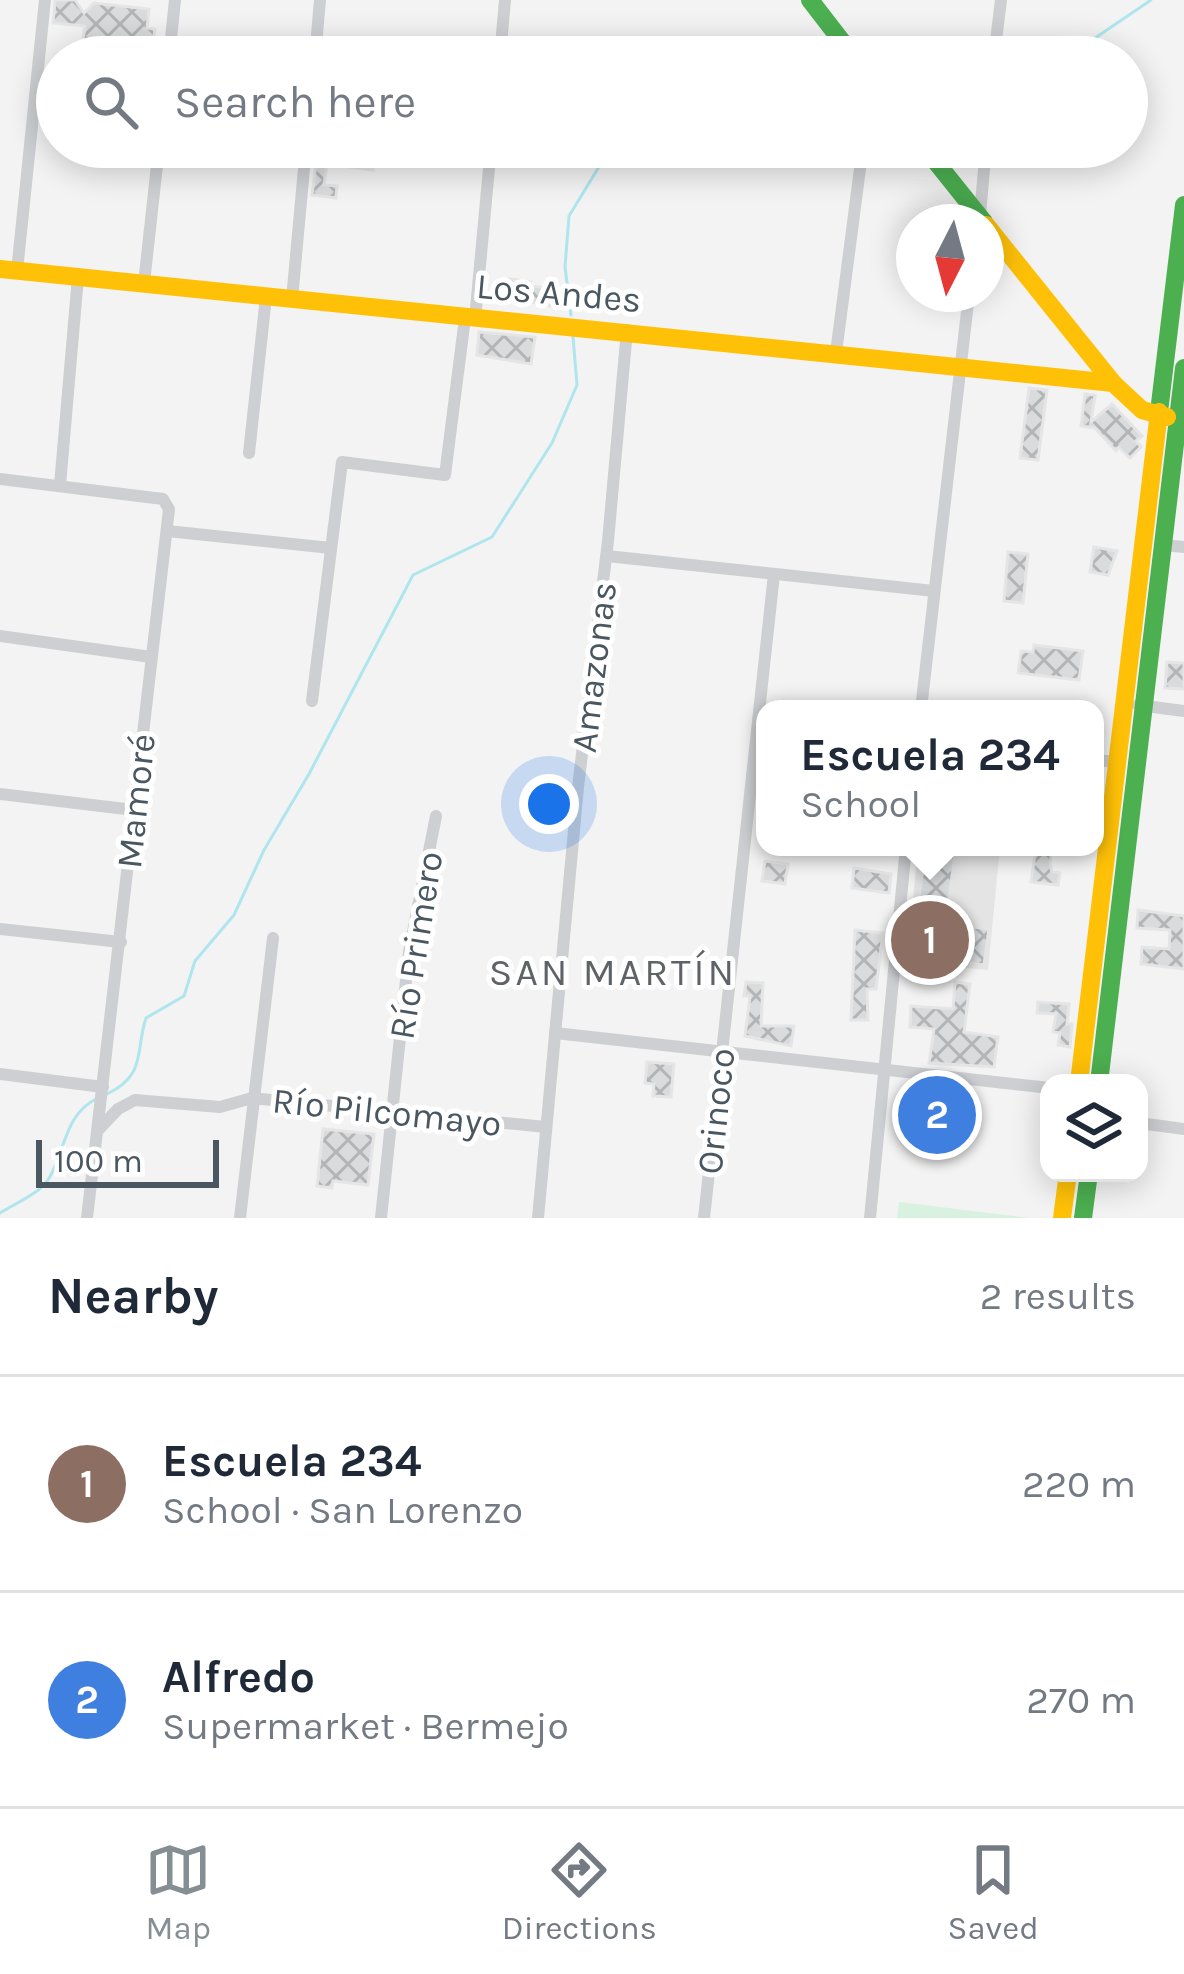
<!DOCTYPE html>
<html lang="en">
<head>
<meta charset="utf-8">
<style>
  body { margin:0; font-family:Karla,sans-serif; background:#f6f6f7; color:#1f2937 }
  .controls { position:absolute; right:36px; bottom:36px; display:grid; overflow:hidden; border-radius:24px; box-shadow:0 6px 30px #0003 }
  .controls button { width:108px; height:108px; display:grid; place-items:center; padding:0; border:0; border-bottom:3px solid #e0e1e3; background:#fff; color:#1f2937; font:60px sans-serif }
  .compass { position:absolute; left:896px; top:204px; width:108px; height:108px; border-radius:50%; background:#fff; box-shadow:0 6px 30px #0003; rotate:186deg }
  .scale { position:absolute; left:36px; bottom:30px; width:183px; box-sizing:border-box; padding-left:12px; border:6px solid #4a5760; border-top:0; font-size:33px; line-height:42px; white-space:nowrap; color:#4a5760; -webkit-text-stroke:9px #fff; paint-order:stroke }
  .you { position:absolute; left:549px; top:804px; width:42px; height:42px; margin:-30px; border:9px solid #fff; border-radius:50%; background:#1a73e8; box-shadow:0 0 0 18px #1a73e833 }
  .badge { display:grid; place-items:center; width:78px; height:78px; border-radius:50%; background:#858e93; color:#fff; font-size:39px; font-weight:700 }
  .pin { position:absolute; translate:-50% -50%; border:6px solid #fff; box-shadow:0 3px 12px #0006 }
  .popup { position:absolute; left:756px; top:700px; width:348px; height:156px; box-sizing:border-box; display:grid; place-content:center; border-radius:24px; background:#fff; filter:drop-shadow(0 3px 9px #0005); font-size:39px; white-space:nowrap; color:#747a83 }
  .popup b { font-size:45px; color:#1f2937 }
  .popup::after { content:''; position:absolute; left:50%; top:100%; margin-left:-24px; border:24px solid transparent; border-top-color:#fff }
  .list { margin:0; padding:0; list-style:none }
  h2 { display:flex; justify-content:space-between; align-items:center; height:156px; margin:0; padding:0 48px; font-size:51px }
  h2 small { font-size:39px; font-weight:400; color:#747a83 }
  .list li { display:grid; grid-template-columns:78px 1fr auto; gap:36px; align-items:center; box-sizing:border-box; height:216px; padding:0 48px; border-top:3px solid #e0e1e3 }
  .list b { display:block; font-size:45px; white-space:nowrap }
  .list p { margin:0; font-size:39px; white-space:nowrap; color:#747a83 }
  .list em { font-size:39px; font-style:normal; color:#747a83 }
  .icon { flex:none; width:66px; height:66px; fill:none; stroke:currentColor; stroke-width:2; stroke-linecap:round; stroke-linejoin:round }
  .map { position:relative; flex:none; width:1184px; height:1218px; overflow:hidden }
  .search { position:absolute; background:#fff; box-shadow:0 6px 30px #0003; left:36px; right:36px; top:36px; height:132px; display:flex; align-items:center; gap:30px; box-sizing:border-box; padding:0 42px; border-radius:66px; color:#747a83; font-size:45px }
  .sheet { height:588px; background:#fff }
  nav { display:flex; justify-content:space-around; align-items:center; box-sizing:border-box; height:168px; border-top:3px solid #e0e1e3; background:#fff; font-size:33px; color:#747a83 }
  nav a { display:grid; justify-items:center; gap:6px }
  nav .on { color:#858e93 }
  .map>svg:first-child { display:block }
</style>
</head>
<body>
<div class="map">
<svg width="1184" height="1218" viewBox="0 0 1184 1218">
  <defs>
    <pattern id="building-cross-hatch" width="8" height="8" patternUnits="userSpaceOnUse" patternTransform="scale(3)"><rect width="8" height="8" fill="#d9dbdc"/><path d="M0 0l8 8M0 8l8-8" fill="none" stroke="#b2b4b6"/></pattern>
  </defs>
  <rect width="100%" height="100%" fill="#f3f3f3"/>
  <polygon fill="#e5e4e5" points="918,847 1000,847 988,970 907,962"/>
  <polygon fill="#d9f1e0" points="899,1202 1030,1218 897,1218"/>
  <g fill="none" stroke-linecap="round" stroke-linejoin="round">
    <g stroke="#afe5ed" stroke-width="3">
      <polyline points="1056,57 1076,51 1151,0"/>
      <polyline points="571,315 565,267 569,216 611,147"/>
      <path d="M107,1094C147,1075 135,1051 146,1018L184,996L195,961L234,915L264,850L309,774L413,575L492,537L552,443L577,385L573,337"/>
      <path d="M0,1213C14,1204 40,1193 48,1180C66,1150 64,1114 98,1098"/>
    </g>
  </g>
  <g fill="url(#building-cross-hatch)" stroke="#e5e5e6" stroke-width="3">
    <polygon points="55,0 75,0 84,13 94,3 149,9 147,28 155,29 152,52 140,50 140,57 126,57 127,48 120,45 83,40 85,26 53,23"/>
    <polygon points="318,147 375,151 373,170 327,164 324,185 337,186 336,198 312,195"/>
    <polygon points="510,279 531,282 530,286 559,289 557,307 507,298"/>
    <polygon points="479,332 535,337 531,364 477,355"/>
    <polygon points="1029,388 1047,390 1038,460 1020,458"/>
    <polygon points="1085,394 1095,395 1091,422 1112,404 1142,436 1136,441 1141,447 1130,458 1119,447 1116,451 1095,428 1081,426"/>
    <polygon points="1094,547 1117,551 1108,575 1090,572"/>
    <polygon points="1008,552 1028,554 1023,603 1004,601"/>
    <polygon points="1034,645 1083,651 1079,680 1018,673 1021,651 1033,652"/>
    <polygon points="1167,662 1184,663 1184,689 1165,688"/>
    <polygon points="926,847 956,847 944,935 972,939 973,927 989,929 984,965 911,956"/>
    <polygon points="1036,847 1052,847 1050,865 1052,872 1060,873 1058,885 1031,882"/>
    <polygon points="765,861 788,864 785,884 762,881"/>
    <polygon points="854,868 891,874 889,893 852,888"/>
    <polygon points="1138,910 1184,916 1184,969 1141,964 1142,947 1169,949 1170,930 1137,928"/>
    <polygon points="855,930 883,933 876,989 867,989 868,1020 851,1020"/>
    <polygon points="746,982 763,983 761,1026 794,1026 791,1046 745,1036 750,996 744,996"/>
    <polygon points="955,982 970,984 964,1032 998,1037 994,1067 929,1063 934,1029 910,1027 911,1006 953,1009"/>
    <polygon points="1038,1002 1069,1004 1067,1024 1072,1024 1070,1047 1058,1045 1060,1033 1053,1032 1056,1014 1037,1013"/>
    <polygon points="647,1062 674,1064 671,1097 653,1096 654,1084 645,1083"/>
    <polygon points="323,1129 374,1134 368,1185 333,1181 332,1188 317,1186"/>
  </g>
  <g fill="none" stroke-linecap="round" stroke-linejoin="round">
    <g stroke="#cdcfd2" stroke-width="12">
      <polyline points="169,57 175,0"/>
      <polyline points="315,57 320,0"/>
      <polyline points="500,57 505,0"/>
      <polyline points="994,57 1001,0"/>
      <polyline points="36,87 57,89"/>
      <polyline points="980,215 986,147"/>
      <polyline points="17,271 45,0"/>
      <polyline points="144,283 159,147"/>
      <polyline points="292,299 306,147"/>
      <polyline points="475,319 491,147"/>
      <polyline points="836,353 861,161 866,147"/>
      <polyline points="249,453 266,297"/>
      <polyline points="0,479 163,499 169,509 87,1218"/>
      <polyline points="60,485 78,277"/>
      <polyline points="167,531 331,548"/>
      <polyline points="1163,545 1184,547"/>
      <polyline points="607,556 934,591"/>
      <polyline points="0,636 151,657"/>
      <polyline points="312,701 342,462 445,475 465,318"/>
      <polyline points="1138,705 1184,711"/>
      <polyline points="921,709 969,294"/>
      <polyline points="1095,760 1117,762"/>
      <polyline points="0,794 134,810"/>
      <polyline points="0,929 121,942"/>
      <polyline points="555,1033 1049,1088"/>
      <polyline points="0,1074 103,1087"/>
      <polyline points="1139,1123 1184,1129"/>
      <polyline points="99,1129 118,1109 135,1100 220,1107 252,1098 546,1127"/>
      <polyline points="240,1218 273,938"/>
      <polyline points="381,1218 409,952 436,816"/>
      <polyline points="538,1218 578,787 608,541 627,330"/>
      <polyline points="704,1218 774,574"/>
      <polyline points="870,1218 906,847"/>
    </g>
    <g stroke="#4caf50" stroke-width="18">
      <polyline points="810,0 854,57"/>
      <polyline points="924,147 984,222"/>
      <polyline points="1159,412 1184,205"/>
      <polyline points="1099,1083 1184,368"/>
      <polyline points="1083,1218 1089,1173"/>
    </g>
    <g stroke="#ffc107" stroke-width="18">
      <polyline points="986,225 1113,383 1142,410 1167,417"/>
      <polyline points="0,269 1113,383"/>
      <polyline points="1079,1083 1159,412"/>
      <polyline points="1062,1218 1068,1173"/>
    </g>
  </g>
  <g text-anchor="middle" stroke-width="10" stroke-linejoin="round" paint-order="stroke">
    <g font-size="36" fill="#4a5760" stroke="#fff">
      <text transform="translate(559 292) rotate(5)" y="13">Los Andes</text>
      <text transform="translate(593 667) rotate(-83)" y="13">Amazonas</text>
      <text transform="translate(135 801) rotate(-84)" y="13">Mamoré</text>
      <text transform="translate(415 945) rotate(-81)" y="13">Río Primero</text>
      <text transform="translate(387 1111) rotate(6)" y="13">Río Pilcomayo</text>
      <text transform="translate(715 1111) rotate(-84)" y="13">Orinoco</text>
    </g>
    <g font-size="39" letter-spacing="3" fill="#5f6367" stroke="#fff">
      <text x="613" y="985">SAN MARTÍN</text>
    </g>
  </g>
</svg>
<div class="controls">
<button><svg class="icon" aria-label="layers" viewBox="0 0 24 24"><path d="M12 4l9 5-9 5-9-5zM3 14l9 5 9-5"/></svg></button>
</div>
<svg class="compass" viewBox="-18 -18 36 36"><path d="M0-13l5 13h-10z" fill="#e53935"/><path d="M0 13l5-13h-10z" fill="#747a83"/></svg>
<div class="scale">100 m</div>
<div class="you"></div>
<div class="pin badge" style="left:930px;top:940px;background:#8d6e63">1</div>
<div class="popup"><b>Escuela 234</b>School</div>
<div class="pin badge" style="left:937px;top:1115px;background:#3f7fe0">2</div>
<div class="search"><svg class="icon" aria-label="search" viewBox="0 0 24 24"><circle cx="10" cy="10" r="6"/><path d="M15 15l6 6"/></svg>Search here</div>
</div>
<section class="sheet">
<h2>Nearby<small>2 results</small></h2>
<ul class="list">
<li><span class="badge" style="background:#8d6e63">1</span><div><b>Escuela 234</b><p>School · San Lorenzo</p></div><em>220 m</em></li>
<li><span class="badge" style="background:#3f7fe0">2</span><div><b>Alfredo</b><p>Supermarket · Bermejo</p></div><em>270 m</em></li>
</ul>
</section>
<nav>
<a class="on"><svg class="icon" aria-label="map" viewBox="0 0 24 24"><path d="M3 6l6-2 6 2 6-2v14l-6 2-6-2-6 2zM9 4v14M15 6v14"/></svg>Map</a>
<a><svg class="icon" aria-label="directions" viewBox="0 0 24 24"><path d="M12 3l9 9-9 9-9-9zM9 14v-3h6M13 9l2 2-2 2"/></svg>Directions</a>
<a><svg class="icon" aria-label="saved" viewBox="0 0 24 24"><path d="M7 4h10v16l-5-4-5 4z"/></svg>Saved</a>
</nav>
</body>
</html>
